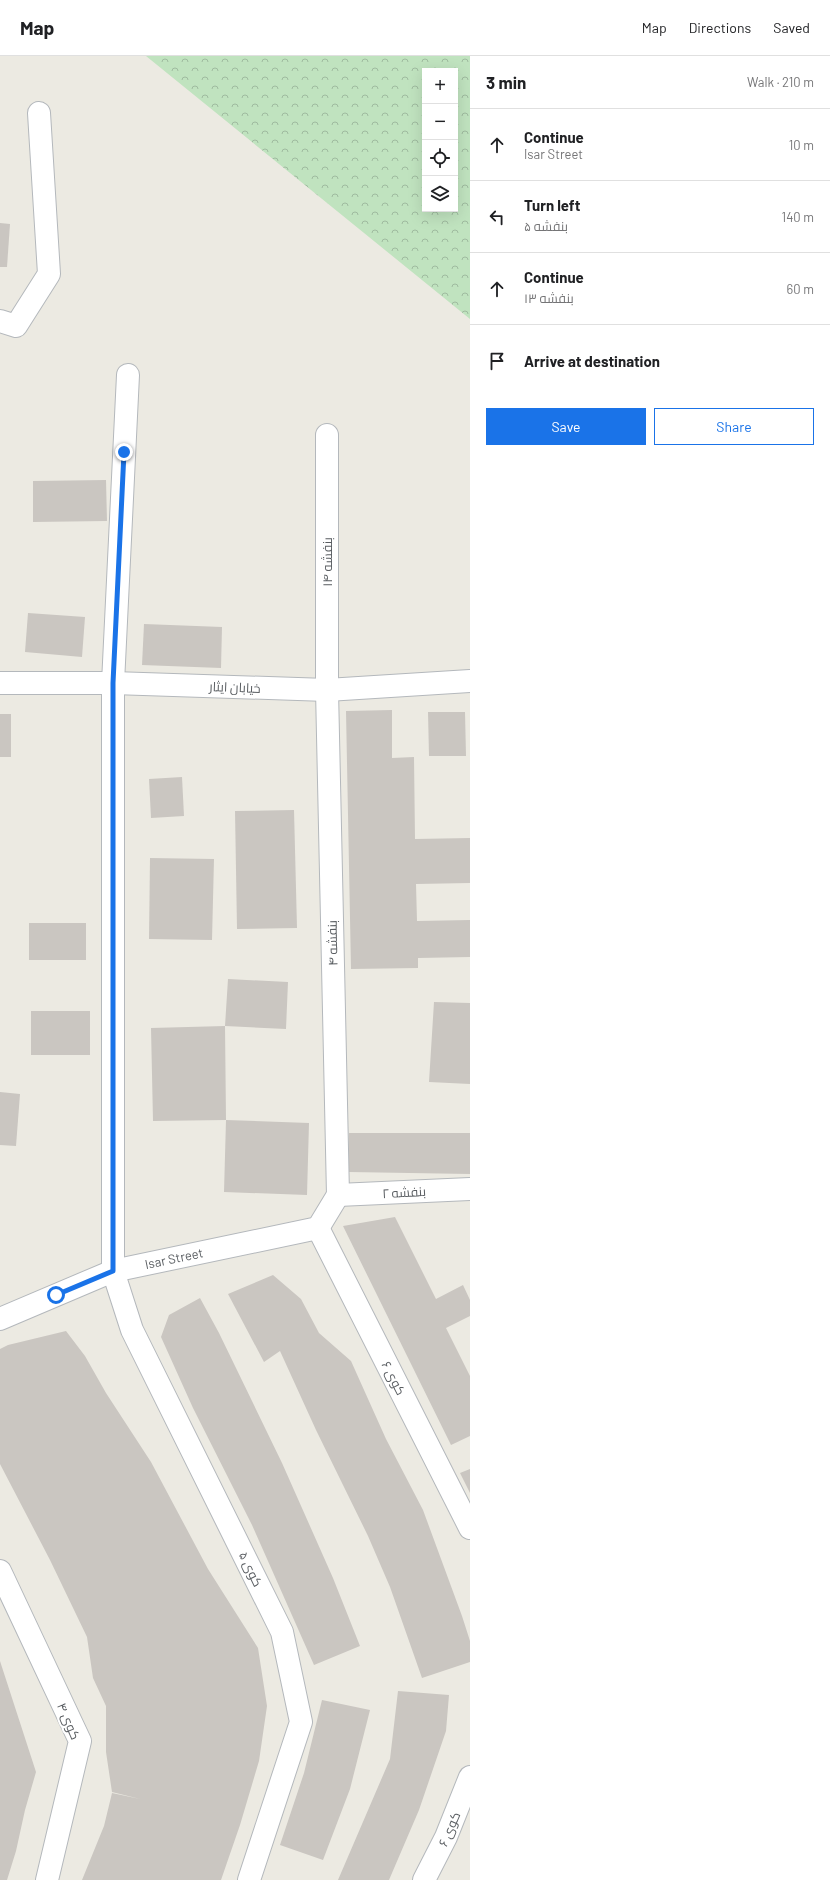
<!DOCTYPE html>
<html lang="en">
<head>
<meta charset="utf-8">
<style>
  body { margin:0; font-family:Barlow,Cairo,sans-serif; background:#f2f2f2; color:#202124 }
  .controls { position:absolute; right:12px; top:12px; display:grid; overflow:hidden; border-radius:0px; box-shadow:0 4px 16px #0002 }
  .controls button { width:36px; height:36px; display:grid; place-items:center; padding:0; border:0; border-bottom:1px solid #e0e0e0; background:#fff; color:#202124; font:20px sans-serif }
  .stop { position:absolute; width:12px; height:12px; margin:-9px; border:3px solid #1a73e8; border-radius:50%; background:#fff }
  .stop.end { background:#1a73e8; border-color:#fff; box-shadow:0 1px 4px #0008 }
  .list { margin:0; padding:0; list-style:none }
  h2 { display:flex; justify-content:space-between; align-items:center; height:52px; margin:0; padding:0 16px; font-size:17px }
  h2 small { font-size:13px; font-weight:400; color:#757577 }
  .list li { display:grid; grid-template-columns:26px 1fr auto; gap:12px; align-items:center; box-sizing:border-box; height:72px; padding:0 16px; border-top:1px solid #e0e0e0 }
  .list b { display:block; font-size:15px; white-space:nowrap }
  .list p { margin:0; font-size:13px; white-space:nowrap; color:#757577 }
  .list em { font-size:13px; font-style:normal; color:#757577 }
  .actions { display:flex; gap:8px; padding:12px 16px }
  .actions a { flex:1; padding:9px 0; border:1px solid #1a73e8; border-radius:0px; text-align:center; font-size:14px; color:#1a73e8 }
  .actions .main { background:#1a73e8; color:#fff }
  .icon { flex:none; width:22px; height:22px; fill:none; stroke:currentColor; stroke-width:2; stroke-linecap:round; stroke-linejoin:round }
  .map { position:relative; flex:none; width:470px; height:1824px; overflow:hidden }
  header { display:flex; align-items:center; gap:24px; box-sizing:border-box; height:56px; padding:0 20px; background:#fff; border-bottom:1px solid #e0e0e0 }
  header strong { font-size:19px }
  nav { display:flex; gap:22px; margin-inline-start:auto; font-size:14px }
  main { display:flex }
  aside { flex:1; background:#fff }
  .map>svg:first-child { display:block }
</style>
</head>
<body>
<header>
<strong>Map</strong>
<nav><a>Map</a><a>Directions</a><a>Saved</a></nav>
</header>
<main>
<div class="map">
<svg width="470" height="1824" viewBox="0 0 470 1824">
  <defs>
    <pattern id="forest-crowns" width="20" height="18" patternUnits="userSpaceOnUse"><rect width="20" height="18" fill="#c0e3bf"/><path d="M2 6a3 3 0 1 1 6 0M12 15a3 3 0 1 1 6 0" fill="none" stroke="#9fbb9f"/></pattern>
  </defs>
  <rect width="100%" height="100%" fill="#eceae2"/>
  <path fill="url(#forest-crowns)" fill-rule="evenodd" d="M146,0H470V263ZM425,15H455V153H425Z"/>
  <g fill="#cac6c1">
    <polygon points="0,167 10,168 7,211 0,211"/>
    <polygon points="106,424 107,465 33,466 33,425"/>
    <polygon points="28,557 85,561 82,601 25,596"/>
    <polygon points="144,568 222,571 221,612 142,609"/>
    <polygon points="392,654 392,702 414,701 415,783 470,782 470,827 416,828 417,865 470,864 470,901 418,902 418,912 351,913 346,655"/>
    <polygon points="428,656 465,656 466,700 429,700"/>
    <rect x="0" y="658" width="11" height="43"/>
    <polygon points="182,721 184,760 151,762 149,723"/>
    <polygon points="294,754 297,872 237,873 235,755"/>
    <polygon points="150,802 214,803 212,884 149,883"/>
    <rect x="29" y="867" width="57" height="37"/>
    <polygon points="228,923 288,926 286,973 225,970 226,1064 153,1065 151,972 225,970"/>
    <polygon points="434,946 470,947 470,1028 429,1026"/>
    <rect x="31" y="955" width="59" height="44"/>
    <polygon points="0,1036 20,1038 16,1090 0,1089"/>
    <polygon points="226,1064 309,1067 307,1139 224,1136"/>
    <polygon points="349,1077 470,1077 470,1118 349,1116"/>
    <polygon points="395,1161 436,1243 463,1229 470,1244 470,1260 446,1272 470,1320 470,1380 451,1389 343,1170"/>
    <polygon points="273,1219 301,1243 319,1277 351,1305 386,1383 423,1454 462,1560 470,1585 470,1606 422,1622 390,1531 368,1480 316,1374 280,1295 264,1306 228,1238"/>
    <polygon points="200,1242 219,1277 282,1407 333,1522 360,1590 314,1609 252,1469 193,1352 161,1281 169,1259"/>
    <polygon points="66,1275 85,1300 106,1337 151,1406 208,1513 258,1592 267,1650 259,1705 240,1769 221,1824 82,1824 104,1770 112,1737 140,1743 112,1736 106,1696 106,1650 93,1622 87,1581 50,1504 0,1408 0,1293 8,1289"/>
    <polygon points="470,1413 470,1437 460,1417"/>
    <polygon points="0,1605 36,1716 25,1754 16,1795 7,1824 0,1824"/>
    <polygon points="398,1635 449,1639 446,1675 419,1754 389,1824 338,1824 390,1703"/>
    <polygon points="322,1644 370,1654 350,1733 323,1804 280,1789 304,1717"/>
  </g>
  <g fill="none" stroke-linecap="round" stroke-linejoin="round">
    <defs>
      <g id="minor">
        <polyline points="0,265 16,270 49,218 39,57"/>
        <polyline points="128,319 113,627 113,1215 132,1274 282,1576 301,1666 249,1824"/>
        <polyline points="327,379 327,634 338,1139"/>
        <polyline points="0,627 113,627 327,634 470,625"/>
        <polyline points="338,1139 470,1133"/>
        <polyline points="318,1172 470,1472"/>
        <path id="s1" d="M0,1263L113,1215L318,1172L338,1139"/>
        <polyline points="0,1515 80,1685 47,1824"/>
        <polyline points="424,1824 446,1781 470,1721"/>
      </g>
    </defs>
    <use href="#minor" stroke="#b4b8bc" stroke-width="24"/>
    <use href="#minor" stroke="#fff" stroke-width="22"/>
  </g>
  <g fill="none" stroke-linecap="round" stroke-linejoin="round">
    <polyline stroke="#1a73e8" stroke-width="5" points="56,1239 113,1215 113,627 124,396"/>
  </g>
  <g text-anchor="middle" stroke-width="4" stroke-linejoin="round" paint-order="stroke">
    <g font-size="13" fill="#5a5e62" stroke="#fff">
      <text transform="translate(327 506) rotate(-90)" y="5">بنفشه ۱۴</text>
      <text transform="translate(235 631) rotate(2)" y="5">خیابان ایثار</text>
      <text transform="translate(332 887) rotate(-91)" y="5">بنفشه ۴</text>
      <text transform="translate(404 1136) rotate(-3)" y="5">بنفشه ۲</text>
      <text dy="5" stroke="none"><textPath href="#s1" startOffset="185">Isar Street</textPath></text>
      <text transform="translate(394 1322) rotate(63)" y="5">کوی ۶</text>
      <text transform="translate(251 1513) rotate(64)" y="5">کوی ۵</text>
      <text transform="translate(69 1665) rotate(67)" y="5">کوی ۴</text>
      <text transform="translate(449 1773) rotate(-67)" y="5">کوی ۶</text>
    </g>
  </g>
</svg>
<div class="controls">
<button>+</button>
<button>−</button>
<button><svg class="icon" aria-label="locate" viewBox="0 0 24 24"><circle cx="12" cy="12" r="6"/><path d="M12 2v4M12 18v4M2 12h4M18 12h4"/></svg></button>
<button><svg class="icon" aria-label="layers" viewBox="0 0 24 24"><path d="M12 4l9 5-9 5-9-5zM3 14l9 5 9-5"/></svg></button>
</div>
<div class="stop" style="left:56px;top:1239px"></div>
<div class="stop end" style="left:124px;top:396px"></div>
</div>
<aside>
<h2>3 min<small>Walk · 210 m</small></h2>
<ul class="list">
<li><svg class="icon" aria-label="ahead" viewBox="0 0 24 24"><path d="M12 20V5M6 11l6-6 6 6"/></svg><div><b>Continue</b><p>Isar Street</p></div><em>10 m</em></li>
<li><svg class="icon" aria-label="left" viewBox="0 0 24 24"><path d="M17 20v-9H6M10 6l-5 5 5 5"/></svg><div><b>Turn left</b><p>بنفشه ۵</p></div><em>140 m</em></li>
<li><svg class="icon" aria-label="ahead" viewBox="0 0 24 24"><path d="M12 20V5M6 11l6-6 6 6"/></svg><div><b>Continue</b><p>بنفشه ۱۳</p></div><em>60 m</em></li>
<li><svg class="icon" aria-label="arrive" viewBox="0 0 24 24"><path d="M6 21V4h12l-3 4 3 4H6"/></svg><div><b>Arrive at destination</b></div></li>
</ul>
<div class="actions"><a class="main">Save</a><a>Share</a></div>
</aside>
</main>
</body>
</html>
